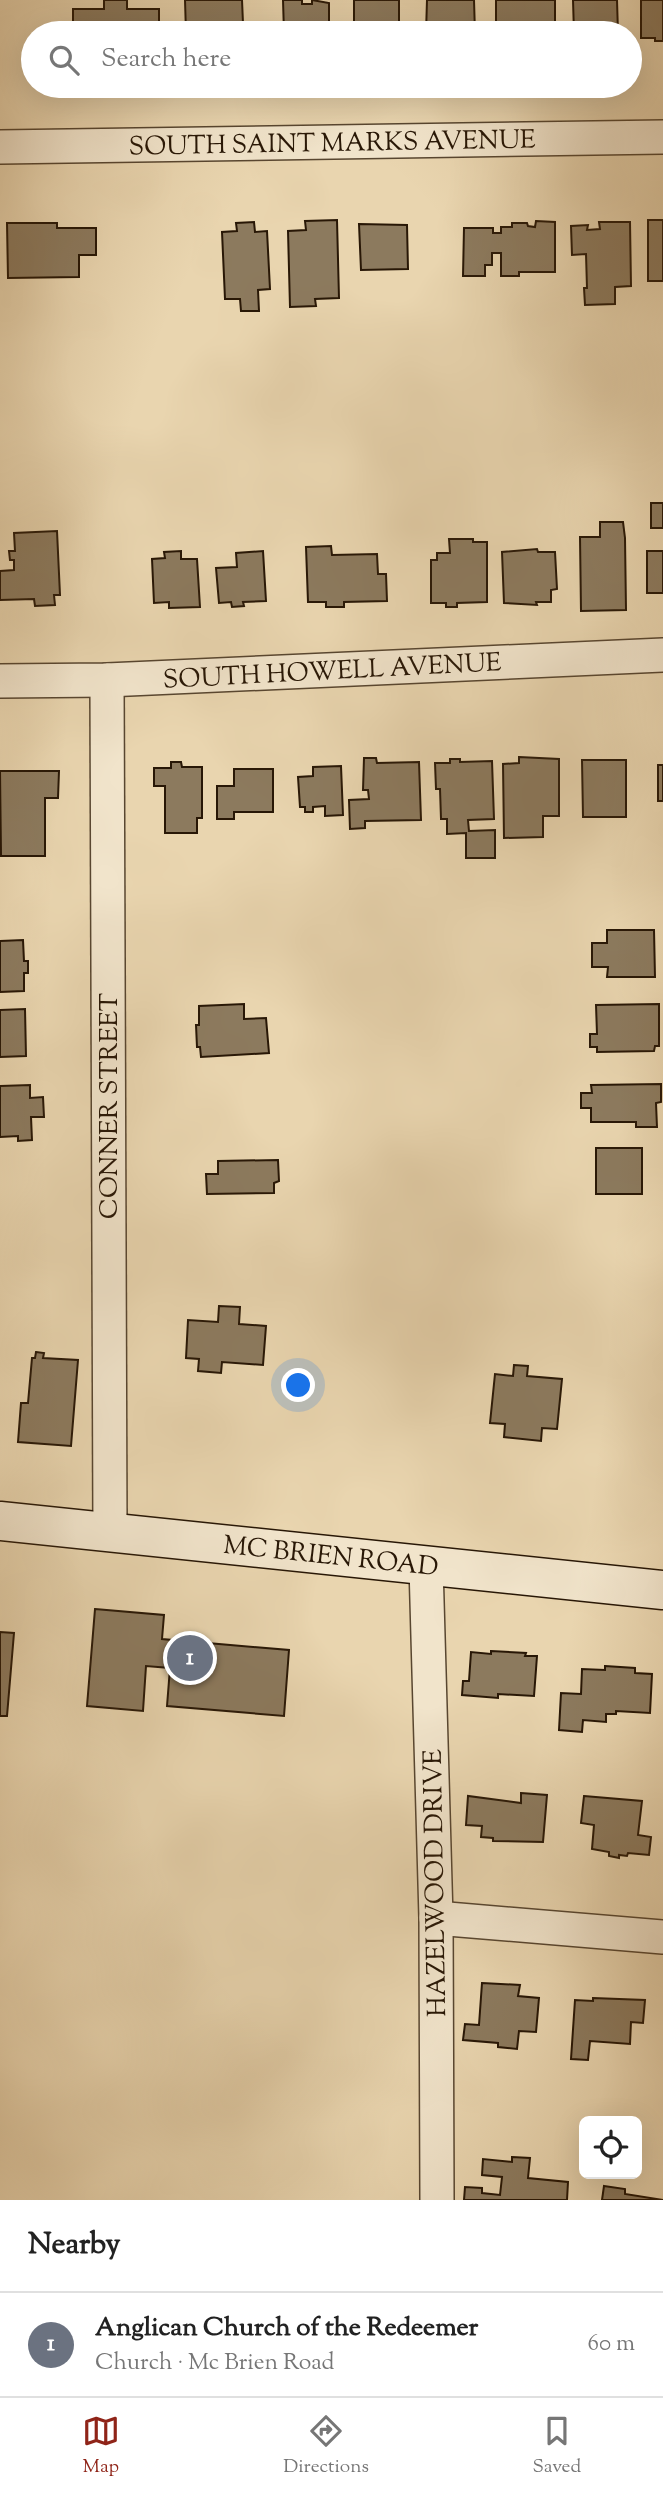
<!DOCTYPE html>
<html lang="en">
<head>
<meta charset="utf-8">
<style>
  body { margin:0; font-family:"Sorts Mill Goudy",serif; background:#f2f2f2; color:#222 }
  .controls { position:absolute; right:21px; bottom:21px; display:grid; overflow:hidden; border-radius:10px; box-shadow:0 7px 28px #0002 }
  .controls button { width:63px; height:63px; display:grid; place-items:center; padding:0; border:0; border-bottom:2px solid #e0e0e0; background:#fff; color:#222; font:35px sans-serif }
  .you { position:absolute; left:299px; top:1386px; width:24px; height:24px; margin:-18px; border:5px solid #fff; border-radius:50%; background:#1a73e8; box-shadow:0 0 0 10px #1a73e833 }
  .badge { display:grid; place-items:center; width:46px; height:46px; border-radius:50%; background:#8f2418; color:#fff; font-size:23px; font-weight:700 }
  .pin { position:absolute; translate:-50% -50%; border:4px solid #fff; box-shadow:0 2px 7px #0006 }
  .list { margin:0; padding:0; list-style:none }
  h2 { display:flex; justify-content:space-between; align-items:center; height:91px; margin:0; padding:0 28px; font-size:30px }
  h2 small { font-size:23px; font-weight:400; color:#767676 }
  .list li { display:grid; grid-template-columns:46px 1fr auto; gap:21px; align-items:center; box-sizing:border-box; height:105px; padding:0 28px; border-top:2px solid #e0e0e0 }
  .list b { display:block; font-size:26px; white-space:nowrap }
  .list p { margin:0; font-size:23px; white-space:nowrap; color:#767676 }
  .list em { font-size:23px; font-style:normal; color:#767676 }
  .icon { flex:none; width:38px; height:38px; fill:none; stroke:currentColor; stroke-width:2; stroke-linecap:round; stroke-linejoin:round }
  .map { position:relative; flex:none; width:663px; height:2200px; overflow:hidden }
  .search { position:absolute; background:#fff; box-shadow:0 7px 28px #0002; left:21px; right:21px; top:21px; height:77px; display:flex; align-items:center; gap:18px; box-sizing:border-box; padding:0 24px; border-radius:38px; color:#767676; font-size:26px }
  .sheet { height:196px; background:#fff }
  nav { display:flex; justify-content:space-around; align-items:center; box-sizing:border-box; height:98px; border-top:2px solid #e0e0e0; background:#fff; font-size:19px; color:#767676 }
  nav a { display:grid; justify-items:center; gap:4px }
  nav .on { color:#8f2418 }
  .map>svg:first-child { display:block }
</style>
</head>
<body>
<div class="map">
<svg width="663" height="2200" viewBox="0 0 663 2200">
  <rect width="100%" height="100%" fill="#e9d5af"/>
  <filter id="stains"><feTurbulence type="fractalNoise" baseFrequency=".00286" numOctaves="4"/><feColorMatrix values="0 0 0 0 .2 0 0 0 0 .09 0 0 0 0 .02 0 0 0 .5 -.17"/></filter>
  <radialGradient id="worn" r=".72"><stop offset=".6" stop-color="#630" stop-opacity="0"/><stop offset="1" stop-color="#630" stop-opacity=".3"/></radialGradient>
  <g fill="#8c7a5e" stroke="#281706" stroke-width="2">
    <polygon points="104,0 127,0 127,9 159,9 159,33 73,33 73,9 104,9"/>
    <polygon points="185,0 242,0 243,23 255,22 256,33 186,33"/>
    <polygon points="283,0 302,0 302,4 312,4 312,0 329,3 329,33 284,33"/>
    <rect x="354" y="0" width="45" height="33"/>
    <polygon points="427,0 474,0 475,33 426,33"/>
    <rect x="496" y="0" width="59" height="33"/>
    <polygon points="573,0 617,0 618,33 574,33"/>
    <polygon points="641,0 663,0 663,41 655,41 655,38 641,38"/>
    <polygon points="337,220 339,298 315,299 316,306 290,307 288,231 306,230 305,221"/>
    <rect x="648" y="220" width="15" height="61"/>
    <polygon points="536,221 555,222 555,272 519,272 519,276 501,276 501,253 492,253 492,265 485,265 485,276 463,276 464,228 493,228 493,233 501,233 501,227 512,227 512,223 527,223 528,226 535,227"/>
    <polygon points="254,222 255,232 267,231 270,289 258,290 259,311 241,311 240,299 225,299 222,232 237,231 236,223"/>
    <polygon points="599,222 630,222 631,286 615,287 615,304 585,305 584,288 587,288 586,254 572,255 571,226 588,225 587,230 600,229"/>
    <polygon points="7,223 57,223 57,228 96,228 96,255 79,255 79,277 8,278"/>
    <polygon points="359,224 407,225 408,269 361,270"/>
    <rect x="651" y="503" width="12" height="25"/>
    <polygon points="600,522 623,522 625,538 626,610 581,611 580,537 600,537"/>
    <polygon points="57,531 60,595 54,595 55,605 35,606 34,599 0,600 0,571 14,570 14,560 10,560 9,551 15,551 14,533"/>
    <polygon points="449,539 473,539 473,542 487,542 487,602 457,603 457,607 446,607 446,603 431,603 431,560 437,560 437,553 450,553"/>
    <polygon points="331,546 332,555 377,554 378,574 386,574 387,601 344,602 344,607 326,607 326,602 308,602 306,547"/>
    <polygon points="537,549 538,552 555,552 557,589 551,590 551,602 536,602 537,605 504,603 502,552"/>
    <polygon points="181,551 181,559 197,559 200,607 169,608 169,602 154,603 152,559 165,558 164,552"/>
    <polygon points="263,551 266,601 243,602 244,606 232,607 231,602 219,603 216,568 237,567 236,553"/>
    <rect x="647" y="551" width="16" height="42"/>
    <polygon points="519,757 559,759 559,816 543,816 543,837 504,838 503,764 519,763"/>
    <polygon points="364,758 376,758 377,763 419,762 421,820 365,821 365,828 350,829 349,800 369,799 368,790 363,790"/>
    <polygon points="450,759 460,759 460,762 492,761 494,819 468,820 469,831 495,830 495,858 466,858 466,833 447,834 447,819 441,819 440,789 436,789 435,763 450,763"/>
    <polygon points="582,760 626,760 626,817 583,817"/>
    <polygon points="171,762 181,762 182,767 202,767 202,818 197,818 197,833 165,833 165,786 154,786 154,768 171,768"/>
    <rect x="658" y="765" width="5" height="36"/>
    <polygon points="341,766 343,815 325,816 325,806 313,807 313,812 305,812 305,807 300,807 298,777 313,776 313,767"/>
    <polygon points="234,769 273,769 273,812 234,812 234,819 217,819 217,786 234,786"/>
    <polygon points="0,771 59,771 58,798 45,798 45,856 1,856"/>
    <polygon points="607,930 654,930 655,977 607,977 608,967 592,967 592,943 607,943"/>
    <polygon points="23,940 24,961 28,961 28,973 24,973 24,991 0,992 0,941"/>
    <polygon points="244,1004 244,1019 266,1018 269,1053 201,1057 200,1047 197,1047 196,1025 199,1025 199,1006"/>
    <polygon points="659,1004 659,1046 655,1046 654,1051 597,1052 597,1047 590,1047 590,1034 597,1034 596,1005"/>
    <polygon points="25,1009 26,1056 0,1057 0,1010"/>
    <polygon points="661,1084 661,1102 656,1103 657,1127 636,1127 636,1122 591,1122 591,1108 581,1108 581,1093 592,1093 591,1085"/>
    <polygon points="30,1085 30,1098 43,1097 44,1117 31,1117 32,1140 18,1141 18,1136 0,1137 0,1086"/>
    <rect x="596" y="1148" width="46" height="46"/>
    <polygon points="278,1160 279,1181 274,1183 274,1193 207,1194 206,1174 218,1174 218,1161"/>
    <polygon points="219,1306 240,1307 239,1324 266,1326 263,1365 222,1362 221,1373 198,1371 199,1359 186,1358 188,1320 218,1322"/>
    <polygon points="36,1352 44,1353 43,1358 78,1360 71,1446 18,1442 21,1403 28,1403 32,1358 35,1358"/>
    <polygon points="514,1365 528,1366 527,1376 562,1379 557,1429 542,1428 541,1441 504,1437 505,1424 490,1423 495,1374 513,1376"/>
    <polygon points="95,1609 164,1615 162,1639 289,1650 284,1716 167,1706 170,1668 146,1666 143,1711 87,1706"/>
    <polygon points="0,1632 14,1633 7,1716 0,1716"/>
    <polygon points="491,1651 526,1653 525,1656 537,1656 534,1696 498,1694 498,1698 462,1695 463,1681 469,1681 471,1652 491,1654"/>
    <polygon points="605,1666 635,1668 635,1673 652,1674 650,1713 616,1711 616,1714 606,1714 606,1722 583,1720 582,1732 559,1730 561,1693 581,1694 582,1669 605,1670"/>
    <polygon points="521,1793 547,1795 543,1842 493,1841 493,1838 481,1837 482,1826 466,1825 468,1796 521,1803"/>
    <polygon points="584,1796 642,1801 638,1835 651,1837 649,1855 628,1853 627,1856 619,1855 619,1858 609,1856 609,1852 592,1849 594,1825 581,1823"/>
    <polygon points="482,1983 520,1985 518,1996 539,1998 536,2032 519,2031 517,2049 498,2047 498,2043 463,2040 465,2024 479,2025"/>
    <polygon points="593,1998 645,2000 643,2023 631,2022 630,2044 590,2041 588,2060 571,2059 575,2000 593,2001"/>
    <polygon points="512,2157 530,2158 528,2178 568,2182 567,2200 464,2200 465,2187 482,2188 482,2193 500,2195 502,2177 482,2175 483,2159 512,2162"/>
    <polygon points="604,2186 625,2189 625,2194 663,2200 602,2200"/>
  </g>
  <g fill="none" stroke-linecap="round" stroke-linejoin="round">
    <defs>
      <g id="street">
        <polyline points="0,147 663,137"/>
        <polyline points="107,680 110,1531"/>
        <polyline points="0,681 107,680 663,655"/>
        <polyline points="426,1566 436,1918 437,2200"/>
        <polyline points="436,1918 663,1937"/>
      </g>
      <polyline id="secondary" points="0,1521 663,1590"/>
    </defs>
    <use href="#street" stroke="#584630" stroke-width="36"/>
    <use href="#secondary" stroke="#281706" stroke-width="41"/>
    <use href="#street" stroke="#f1e4cb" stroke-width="33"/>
    <use href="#secondary" stroke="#f1e4cb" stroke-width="38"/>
  </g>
  <g text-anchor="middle" stroke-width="6" stroke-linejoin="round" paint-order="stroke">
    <g font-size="26" fill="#281706" stroke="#f1e4cb">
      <text transform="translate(332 142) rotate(-1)" y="9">SOUTH SAINT MARKS AVENUE</text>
      <text transform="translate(332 670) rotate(-3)" y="9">SOUTH HOWELL AVENUE</text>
      <text transform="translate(108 1106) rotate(-90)" y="9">CONNER STREET</text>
      <text transform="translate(331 1555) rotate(6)" y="9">MC BRIEN ROAD</text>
      <text transform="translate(434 1883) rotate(-91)" y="9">HAZELWOOD DRIVE</text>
    </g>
  </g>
  <rect width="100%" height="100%" filter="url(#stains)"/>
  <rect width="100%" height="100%" fill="url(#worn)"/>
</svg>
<div class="controls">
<button><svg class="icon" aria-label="locate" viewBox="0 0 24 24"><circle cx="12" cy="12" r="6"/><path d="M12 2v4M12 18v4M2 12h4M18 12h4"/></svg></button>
</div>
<div class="you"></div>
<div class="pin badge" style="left:190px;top:1658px;background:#6b7280">1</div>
<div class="search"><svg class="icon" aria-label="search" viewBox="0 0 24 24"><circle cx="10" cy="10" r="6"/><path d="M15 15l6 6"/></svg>Search here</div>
</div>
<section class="sheet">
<h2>Nearby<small></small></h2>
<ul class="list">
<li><span class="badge" style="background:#6b7280">1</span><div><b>Anglican Church of the Redeemer</b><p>Church · Mc Brien Road</p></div><em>60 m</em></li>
</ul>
</section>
<nav>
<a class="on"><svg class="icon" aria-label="map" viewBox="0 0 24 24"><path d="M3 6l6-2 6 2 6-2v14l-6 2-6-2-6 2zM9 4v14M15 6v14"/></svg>Map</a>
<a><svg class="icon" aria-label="directions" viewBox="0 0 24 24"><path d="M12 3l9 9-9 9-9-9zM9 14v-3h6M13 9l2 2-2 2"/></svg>Directions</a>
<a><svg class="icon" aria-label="saved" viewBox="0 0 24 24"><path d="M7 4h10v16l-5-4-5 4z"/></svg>Saved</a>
</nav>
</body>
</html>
